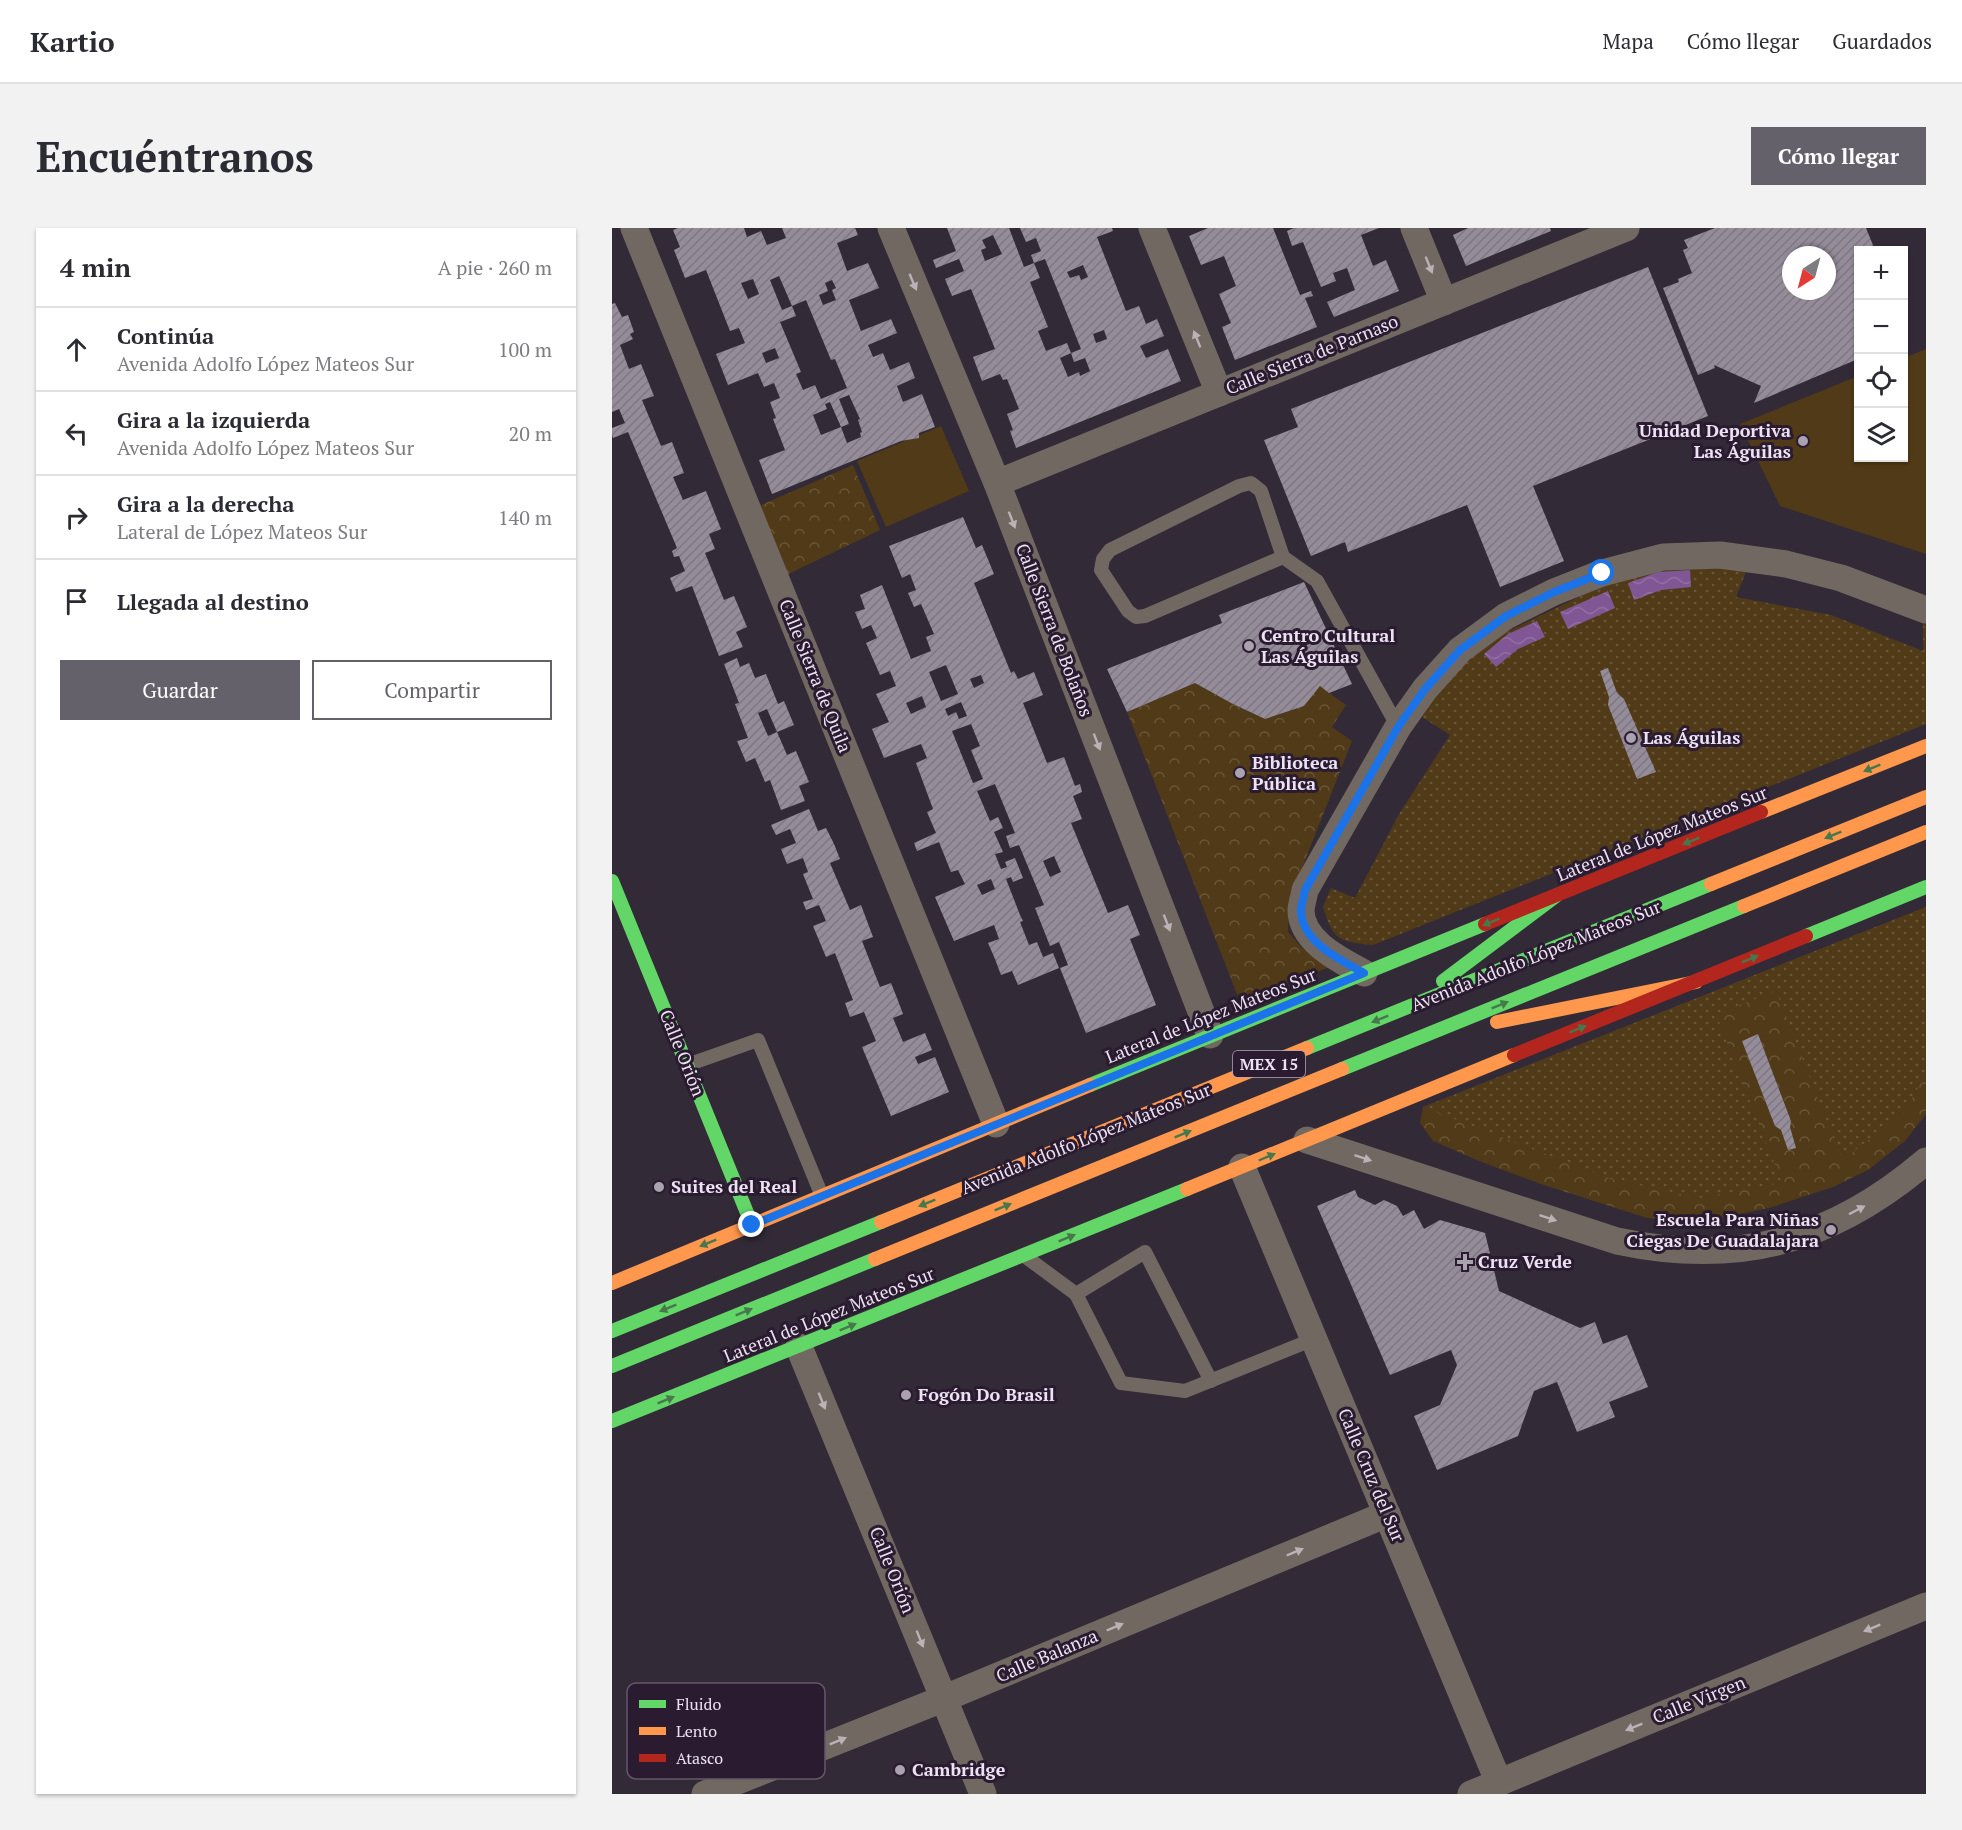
<!DOCTYPE html>
<html lang="es">
<head>
<meta charset="utf-8">
<style>
  body { margin:0; font-family:"PT Serif",serif; background:#f2f2f3; color:#2b2b33 }
  .controls { position:absolute; right:18px; top:18px; display:grid; overflow:hidden; border-radius:0px; box-shadow:0 2px 4px #0004 }
  .controls button { width:54px; height:54px; display:grid; place-items:center; padding:0; border:0; border-bottom:2px solid #e1e1e2; background:#fff; color:#2b2b33; font:30px sans-serif }
  .compass { position:absolute; left:1170px; top:18px; width:54px; height:54px; border-radius:50%; background:#fff; box-shadow:0 2px 4px #0004; rotate:216deg }
  .stop { position:absolute; width:18px; height:18px; margin:-14px; border:4px solid #1a73e8; border-radius:50%; background:#fff }
  .stop.end { background:#1a73e8; border-color:#fff; box-shadow:0 2px 6px #0008 }
  .list { margin:0; padding:0; list-style:none }
  h2 { display:flex; justify-content:space-between; align-items:center; height:78px; margin:0; padding:0 24px; font-size:26px }
  h2 small { font-size:20px; font-weight:400; color:#7c7c81 }
  .list li { display:grid; grid-template-columns:39px 1fr auto; gap:18px; align-items:center; box-sizing:border-box; height:84px; padding:0 24px; border-top:2px solid #e1e1e2 }
  .list b { display:block; font-size:22px; white-space:nowrap }
  .list p { margin:0; font-size:20px; white-space:nowrap; color:#7c7c81 }
  .list em { font-size:20px; font-style:normal; color:#7c7c81 }
  .actions { display:flex; gap:12px; padding:18px 24px }
  .actions a { flex:1; padding:14px 0; border:2px solid #65616b; border-radius:0px; text-align:center; font-size:21px; color:#65616b }
  .actions .main { background:#65616b; color:#fff }
  .icon { flex:none; width:33px; height:33px; fill:none; stroke:currentColor; stroke-width:2; stroke-linecap:round; stroke-linejoin:round }
  .map { position:relative; flex:none; width:1314px; height:1566px; overflow:hidden; border-radius:0px }
  header { display:flex; align-items:center; gap:36px; box-sizing:border-box; height:84px; padding:0 30px; background:#fff; border-bottom:2px solid #e1e1e2 }
  header strong { font-size:28px }
  nav { display:flex; gap:33px; margin-inline-start:auto; font-size:21px }
  .intro { display:flex; align-items:center; justify-content:space-between; box-sizing:border-box; height:144px; padding:0 36px }
  h1 { margin:0; font-size:42px }
  .button { padding:15px 27px; border-radius:0px; background:#65616b; color:#fff; font-size:21px; font-weight:700 }
  main { display:flex; gap:36px; padding:0 36px }
  aside { flex:1; background:#fff; border-radius:0px; box-shadow:0 2px 4px #0004 }
  .map>svg:first-child { display:block }
</style>
</head>
<body>
<header>
<strong>Kartio</strong>
<nav><a>Mapa</a><a>Cómo llegar</a><a>Guardados</a></nav>
</header>
<div class="intro"><h1>Encuéntranos</h1><a class="button">Cómo llegar</a></div>
<main>
<aside>
<h2>4 min<small>A pie · 260 m</small></h2>
<ul class="list">
<li><svg class="icon" aria-label="ahead" viewBox="0 0 24 24"><path d="M12 20V5M6 11l6-6 6 6"/></svg><div><b>Continúa</b><p>Avenida Adolfo López Mateos Sur</p></div><em>100 m</em></li>
<li><svg class="icon" aria-label="left" viewBox="0 0 24 24"><path d="M17 20v-9H6M10 6l-5 5 5 5"/></svg><div><b>Gira a la izquierda</b><p>Avenida Adolfo López Mateos Sur</p></div><em>20 m</em></li>
<li><svg class="icon" aria-label="right" viewBox="0 0 24 24"><path d="M7 20v-9h11M14 6l5 5-5 5"/></svg><div><b>Gira a la derecha</b><p>Lateral de López Mateos Sur</p></div><em>140 m</em></li>
<li><svg class="icon" aria-label="arrive" viewBox="0 0 24 24"><path d="M6 21V4h12l-3 4 3 4H6"/></svg><div><b>Llegada al destino</b></div></li>
</ul>
<div class="actions"><a class="main">Guardar</a><a>Compartir</a></div>
</aside>
<div class="map">
<svg width="1314" height="1566" viewBox="0 0 1314 1566">
  <defs>
    <pattern id="park-crowns" width="20" height="18" patternUnits="userSpaceOnUse" patternTransform="scale(1.5)"><rect width="20" height="18" fill="#503a17"/><path d="M2 6a3 3 0 1 1 6 0M12 15a3 3 0 1 1 6 0" fill="none" stroke="#695639"/></pattern>
    <pattern id="garden-dots" width="8" height="8" patternUnits="userSpaceOnUse" patternTransform="scale(1.5)"><rect width="8" height="8" fill="#503a17"/><path d="M2 2h.1M6 6h.1" fill="none" stroke="#695639" stroke-width="1.8" stroke-linecap="round"/></pattern>
    <pattern id="water-waves" width="16" height="10" patternUnits="userSpaceOnUse" patternTransform="scale(1.5)"><rect width="16" height="10" fill="#805695"/><path d="M0 5q4-4 8 0t8 0" fill="none" stroke="#926ea4"/></pattern>
    <pattern id="building-hatch" width="6" height="6" patternUnits="userSpaceOnUse" patternTransform="scale(1.5)"><rect width="6" height="6" fill="#958c9a"/><path d="M-1 1l2-2M0 6l6-6M5 7l2-2" fill="none" stroke="#7e7681"/></pattern>
  </defs>
  <rect width="100%" height="100%" fill="#322a36"/>
  <g fill="#503a17">
    <polygon points="1314,121 1314,326 1168,278 1128,196 1246,148 1246,230 1292,230 1292,130"/>
    <polygon points="329,198 357,263 274,299 245,233"/>
  </g>
  <g fill="url(#park-crowns)">
    <polygon points="241,237 268,302 170,349 142,280"/>
    <polygon points="583,455 619,475 653,491 691,478 708,458 734,477 720,499 740,513 677,673 676,704 690,720 723,737 628,774 515,484"/>
    <polygon points="1314,679 1314,886 1293,913 1256,942 1221,959 1157,980 1092,993 1035,990 932,957 872,935 821,913 808,895 811,879"/>
  </g>
  <g fill="url(#garden-dots)">
    <path d="M1087,337L1134,344L1124,369L1219,387L1311,423V395L1314,397V496L761,717C727,714 721,712 711,679L719,660L743,670L787,586L838,507L810,489L836,448L876,413L975,365L1029,344Z"/>
    <polygon points="1314,679 1314,845 1291,886 1230,932 1164,763 1104,786 1170,955 1087,970 999,951 811,879"/>
  </g>
  <g fill="url(#water-waves)">
    <polygon points="1078,342 1079,359 1049,362 1022,372 1016,355 1046,344"/>
    <polygon points="996,363 1003,380 956,401 948,384"/>
    <polygon points="925,393 933,409 906,421 884,439 872,426 896,406"/>
  </g>
  <g fill="url(#building-hatch)" fill-rule="evenodd">
    <path d="M66,0H132L135,9L149,3L155,17L174,10L170,0H243L246,7L225,15L235,43L256,35L267,60L237,72L249,103L279,91L285,105L256,117L261,129L271,125L278,142L297,134L303,150L285,158L291,174L310,166L323,199L307,205V210L289,213L160,266L147,232L173,222L161,191L164,190L158,174L168,170L162,155L152,159L146,145L116,157L104,126L133,115L127,100L118,103L94,42L73,50L62,22L68,19L61,2ZM167,48L180,78L194,72L219,132L223,131L235,160L209,171L203,157L191,162L184,146L189,144L168,94L184,88L180,78L170,82L158,52ZM141,51L147,66L136,71L129,55ZM220,52L224,60L220,62L224,72L211,77L207,67L216,63L213,55ZM163,120L167,130L154,135L150,125ZM237,167L248,191L246,192L250,204L248,205L249,209L235,215L229,199L237,196L227,171ZM218,174L229,199L209,207L201,187L215,181L213,176Z"/>
    <path d="M335,0H397L412,39L422,35L419,27L429,23L424,10L414,14L408,0H500L501,3L485,9L514,83L527,78L534,96L545,91L552,108L528,118L534,130L556,121L569,153L404,220L398,203L401,202L395,186L407,181L395,151L391,152L388,146L370,153L361,129L383,121L359,61L340,68L333,51L352,43L347,31L324,40L321,32L344,23ZM381,7L390,26L373,33L369,22L374,20L370,12ZM433,31L469,121L459,125L462,134L473,130L478,143L468,148L467,144L456,149L448,130L459,125L455,115L434,123L426,103L436,99L418,54L428,50L422,35ZM471,37L476,49L469,52L467,47L458,50L455,44ZM492,102L495,111L484,115L481,106Z"/>
    <polygon points="596,0 661,0 688,67 699,63 701,68 693,70 705,99 623,132 610,99 619,95 607,66 624,58 612,28 589,37 577,8"/>
    <polygon points="682,0 767,0 749,7 761,38 774,32 787,63 722,89 715,74 743,62 735,40 721,45 724,53 709,59 691,14 680,18 675,3"/>
    <polygon points="856,0 938,0 939,3 854,38 841,7"/>
    <path d="M1103,0H1254L1263,22H1246V131L1142,175L1149,158L1102,137L1103,140L1086,147L1051,60L1067,54L1066,51L1080,45L1071,22L1076,20L1072,12ZM1179,27H1215V63H1179Z"/>
    <polygon points="1036,39 1096,188 921,258 952,333 888,359 855,277 736,324 733,314 699,328 652,212 686,199 679,181"/>
    <polygon points="3,75 10,89 16,87 22,104 18,106 21,111 8,117 17,141 29,136 42,168 30,172 49,218 60,214 72,245 61,249 71,272 94,263 109,301 97,306 103,321 93,325 112,372 122,368 135,399 124,404 131,419 107,428 80,358 64,364 58,350 73,343 67,328 62,329 60,323 65,320 16,204 1,210 0,207 0,200 13,195 7,181 0,184 0,76"/>
    <path d="M351,289L364,320L370,317L382,346L362,355L399,445L402,443L406,451L422,444L431,467L411,475L435,535L452,529L463,558L468,556L470,564L461,568L470,591L459,595L496,685L516,677L528,707L518,711L544,777L474,805L448,740L456,737L447,714L438,718L423,680L432,677L407,617L398,620L394,608L403,605L383,556L365,563L378,593L386,589L391,600L382,604L391,624L383,626L389,641L395,639L393,634L403,630L411,650L401,654L399,649L394,651L408,687L411,693L408,694L417,717L425,714L431,729L441,725L447,740L406,757L400,743L389,747L383,731L376,715L387,711L382,697L342,713L323,669L353,656L346,642L339,644L327,614L305,623L302,615L324,605L315,584L321,581L304,535L315,530L309,516L272,530L260,501L277,494L264,466L284,458L278,443L268,447L254,415L265,410L259,397L250,401L243,384L253,381L248,367L270,357L299,431L319,423L314,409L322,406L309,376L302,379L296,365L304,362L298,346L290,350L277,318ZM334,437L346,466L329,473L317,444ZM369,447L372,455L362,460L358,451ZM310,468L314,479L299,486L294,475ZM349,474L355,488L347,491L344,484L336,488L333,481ZM359,496L368,518L359,522L371,551L361,555L340,503ZM442,628L449,644L438,649L431,633ZM379,651L383,661L370,667L365,657Z"/>
    <polygon points="692,354 740,456 717,465 708,458 692,478 653,491 619,475 583,455 515,484 495,441 610,395 607,387"/>
    <path d="M125,430L128,439L137,435L143,450L154,446L166,476L172,473L182,497L165,504L175,527L184,523L197,554L187,558L193,573L169,582L158,552L153,554L143,530L134,534L125,513L136,510L123,476L127,475L112,436ZM155,481L165,504L156,508L146,485Z"/>
    <polygon points="996,440 1005,465 1012,471 1044,544 1025,551 996,477 997,469 988,443"/>
    <polygon points="197,581 206,603 214,600 222,616 228,631 218,635 238,682 249,677 261,709 250,713 268,759 279,755 285,770 291,786 281,790 291,814 313,805 320,822 303,829 306,836 323,829 337,864 279,888 250,819 264,813 252,784 238,789 233,775 241,772 223,725 214,729 201,698 214,693 207,677 194,682 191,674 201,671 191,646 196,644 191,630 175,636 169,621 184,615 178,601 164,607 159,597"/>
    <polygon points="1146,806 1179,893 1178,899 1184,920 1176,922 1169,902 1163,898 1130,813"/>
    <polygon points="743,962 746,969 763,977 772,972 785,978 791,988 802,982 812,1001 828,992 873,1005 887,1063 968,1100 983,1094 991,1116 1015,1107 1036,1159 997,1174 1003,1189 965,1204 945,1154 922,1163 906,1208 825,1242 802,1188 828,1177 845,1137 839,1122 778,1147 705,978"/>
  </g>
  <g fill="none" stroke-linecap="round" stroke-linejoin="round">
    <g stroke="#716961" stroke-width="14">
      <polygon points="639,255 649,263 671,329 533,388 524,389 516,383 489,342 491,331 498,322 627,258"/>
      <polyline points="671,329 705,353 786,499"/>
      <polyline points="75,837 146,812 210,968"/>
      <polyline points="414,1029 464,1066"/>
      <polyline points="599,1153 533,1024 464,1066 509,1155 573,1163 702,1111"/>
    </g>
    <g stroke="#716961" stroke-width="27">
      <polyline points="22,0 384,896"/>
      <polyline points="279,0 385,255 598,807"/>
      <polyline points="540,0 607,165"/>
      <polyline points="802,0 832,74"/>
      <polyline points="385,255 1014,0"/>
      <path d="M752,745C728,732 688,713 689,681C690,675 692,668 693,662L786,499L813,461L848,422L894,388L942,364L990,345L1051,329L1108,327L1174,336L1229,350L1314,382"/>
      <path d="M695,912L1005,1013C1127,1039 1220,1013 1314,933"/>
      <polyline points="630,939 887,1555"/>
      <polyline points="187,1119 371,1566"/>
      <polyline points="93,1566 333,1470 775,1286"/>
      <polyline points="859,1566 1314,1378"/>
    </g>
    <g stroke="#63d668" stroke-width="14">
      <polyline points="0,653 140,997"/>
      <polyline points="1194,708 1314,659"/>
      <polyline points="831,753 944,668"/>
      <polyline points="695,820 1099,656"/>
      <polyline points="730,841 1132,678"/>
      <polyline points="478,857 873,696"/>
      <polyline points="0,1103 269,994"/>
      <polyline points="0,1138 263,1031"/>
      <polyline points="0,1193 575,961"/>
    </g>
    <g stroke="#ff974d" stroke-width="14">
      <polyline points="1149,584 1314,518"/>
      <polyline points="1099,656 1314,569"/>
      <polyline points="1132,678 1314,604"/>
      <polyline points="885,794 1084,754"/>
      <polyline points="575,961 902,827"/>
      <polyline points="269,994 695,820"/>
      <polyline points="263,1031 730,841"/>
      <polyline points="0,1055 478,857"/>
    </g>
    <g stroke="#b3261e" stroke-width="14">
      <polyline points="873,696 1149,584"/>
      <polyline points="902,827 1194,708"/>
    </g>
  </g>
  <defs><path id="oneway-solid" d="M-6-.8H1V-3.2L6.5 0L1 3.2V.8H-6Z" transform="scale(1.5)"/></defs>
  <g fill="#bbb2b7">
    <use href="#oneway-solid" transform="translate(817 37) rotate(68)"/>
    <use href="#oneway-solid" transform="translate(301 54) rotate(67)"/>
    <use href="#oneway-solid" transform="translate(585 111) rotate(-112)"/>
    <use href="#oneway-solid" transform="translate(400 292) rotate(69)"/>
    <use href="#oneway-solid" transform="translate(485 514) rotate(69)"/>
    <use href="#oneway-solid" transform="translate(555 695) rotate(69)"/>
    <use href="#oneway-solid" transform="translate(751 930) rotate(18)"/>
    <use href="#oneway-solid" transform="translate(1245 982) rotate(-28)"/>
    <use href="#oneway-solid" transform="translate(936 990) rotate(18)"/>
    <use href="#oneway-solid" transform="translate(210 1173) rotate(68)"/>
    <use href="#oneway-solid" transform="translate(683 1324) rotate(-23)"/>
    <use href="#oneway-solid" transform="translate(503 1399) rotate(-23)"/>
    <use href="#oneway-solid" transform="translate(1260 1400) rotate(158)"/>
    <use href="#oneway-solid" transform="translate(308 1411) rotate(68)"/>
    <use href="#oneway-solid" transform="translate(1022 1499) rotate(158)"/>
    <use href="#oneway-solid" transform="translate(226 1513) rotate(-22)"/>
  </g>
  <g fill="#46784c">
    <use href="#oneway-solid" transform="translate(1260 540) rotate(158)"/>
    <use href="#oneway-solid" transform="translate(1221 607) rotate(158)"/>
    <use href="#oneway-solid" transform="translate(1079 613) rotate(158)"/>
    <use href="#oneway-solid" transform="translate(879 694) rotate(158)"/>
    <use href="#oneway-solid" transform="translate(1138 731) rotate(-22)"/>
    <use href="#oneway-solid" transform="translate(888 777) rotate(-22)"/>
    <use href="#oneway-solid" transform="translate(768 791) rotate(158)"/>
    <use href="#oneway-solid" transform="translate(966 801) rotate(-22)"/>
    <use href="#oneway-solid" transform="translate(571 906) rotate(-22)"/>
    <use href="#oneway-solid" transform="translate(655 929) rotate(-23)"/>
    <use href="#oneway-solid" transform="translate(315 975) rotate(158)"/>
    <use href="#oneway-solid" transform="translate(391 979) rotate(-22)"/>
    <use href="#oneway-solid" transform="translate(455 1010) rotate(-22)"/>
    <use href="#oneway-solid" transform="translate(96 1015) rotate(158)"/>
    <use href="#oneway-solid" transform="translate(56 1080) rotate(158)"/>
    <use href="#oneway-solid" transform="translate(132 1084) rotate(-22)"/>
    <use href="#oneway-solid" transform="translate(236 1099) rotate(-22)"/>
    <use href="#oneway-solid" transform="translate(54 1172) rotate(-22)"/>
  </g>
  <g fill="none" stroke-linecap="round" stroke-linejoin="round">
    <path stroke="#1a73e8" stroke-width="8" d="M140,997L752,745C728,732 688,713 689,681C690,674 692,668 693,662L786,499L813,461L848,422L894,388L942,364L990,345"/>
  </g>
  <g fill="#aba2b0" stroke="#2a1b31" stroke-width="2">
    <circle cx="1191" cy="213" r="6"/>
    <circle cx="637" cy="418" r="6"/>
    <circle cx="1019" cy="510" r="6"/>
    <circle cx="628" cy="545" r="6"/>
    <circle cx="47" cy="959" r="6"/>
    <circle cx="1219" cy="1002" r="6"/>
    <path d="M850 1025h6v6h6v6h-6v6h-6v-6h-6v-6h6z"/>
    <circle cx="294" cy="1167" r="6"/>
    <circle cx="288" cy="1542" r="6"/>
  </g>
  <g text-anchor="middle" stroke-width="6" stroke-linejoin="round" paint-order="stroke">
    <rect fill="#2a1b31" stroke="#b2a6b7" stroke-width="1.5" x="621" y="823" width="72" height="26" rx="4.5"/>
    <g font-size="16" font-weight="bold" fill="#ece2f1">
      <text x="657" y="842">MEX 15</text>
    </g>
    <g font-size="18" fill="#ece2f1" stroke="#2a1b31">
      <text transform="translate(700 127) rotate(-22)" y="6">Calle Sierra de Parnaso</text>
      <text transform="translate(442 402) rotate(69)" y="6">Calle Sierra de Bolaños</text>
      <text transform="translate(203 448) rotate(68)" y="6">Calle Sierra de Quila</text>
      <text transform="translate(1050 606) rotate(-22)" y="6">Lateral de López Mateos Sur</text>
      <text transform="translate(924 728) rotate(-22)" y="6">Avenida Adolfo López Mateos Sur</text>
      <text transform="translate(599 788) rotate(-22)" y="6">Lateral de López Mateos Sur</text>
      <text transform="translate(70 825) rotate(68)" y="6">Calle Orión</text>
      <text transform="translate(474 911) rotate(-22)" y="6">Avenida Adolfo López Mateos Sur</text>
      <text transform="translate(217 1087) rotate(-22)" y="6">Lateral de López Mateos Sur</text>
      <text transform="translate(759 1247) rotate(67)" y="6">Calle Cruz del Sur</text>
      <text transform="translate(280 1342) rotate(68)" y="6">Calle Orión</text>
      <text transform="translate(435 1428) rotate(-23)" y="6">Calle Balanza</text>
      <text transform="translate(1087 1472) rotate(-22)" y="6">Calle Virgen</text>
    </g>
    <g font-size="18" font-weight="bold" fill="#ece2f1" stroke="#2a1b31" text-anchor="start">
      <text x="1179" y="209" text-anchor="end">Unidad Deportiva<tspan x="1179" dy="21">Las Águilas</tspan></text>
      <text x="649" y="414">Centro Cultural<tspan x="649" dy="21">Las Águilas</tspan></text>
      <text x="1031" y="516">Las Águilas</text>
      <text x="640" y="541">Biblioteca<tspan x="640" dy="21">Pública</tspan></text>
      <text x="59" y="965">Suites del Real</text>
      <text x="1207" y="998" text-anchor="end">Escuela Para Niñas<tspan x="1207" dy="21">Ciegas De Guadalajara</tspan></text>
      <text x="866" y="1040">Cruz Verde</text>
      <text x="306" y="1173">Fogón Do Brasil</text>
      <text x="300" y="1548">Cambridge</text>
    </g>
  </g>
  <rect x="15" y="1455" width="198" height="96" rx="9" fill="#2a1b31" stroke="#64576b" stroke-width="1.5"/>
  <rect x="27" y="1472" width="27" height="8" fill="#63d668"/>
  <rect x="27" y="1499" width="27" height="8" fill="#ff974d"/>
  <rect x="27" y="1526" width="27" height="8" fill="#b3261e"/>
  <g font-size="16" fill="#ece2f1">
    <text x="64" y="1482">Fluido</text>
    <text x="64" y="1509">Lento</text>
    <text x="64" y="1536">Atasco</text>
  </g>
</svg>
<div class="controls">
<button>+</button>
<button>−</button>
<button><svg class="icon" aria-label="locate" viewBox="0 0 24 24"><circle cx="12" cy="12" r="6"/><path d="M12 2v4M12 18v4M2 12h4M18 12h4"/></svg></button>
<button><svg class="icon" aria-label="layers" viewBox="0 0 24 24"><path d="M12 4l9 5-9 5-9-5zM3 14l9 5 9-5"/></svg></button>
</div>
<svg class="compass" viewBox="-18 -18 36 36"><path d="M0-13l5 13h-10z" fill="#e53935"/><path d="M0 13l5-13h-10z" fill="#7c7c81"/></svg>
<div class="stop" style="left:990px;top:345px"></div>
<div class="stop end" style="left:140px;top:997px"></div>
</div>
</main>
</body>
</html>
